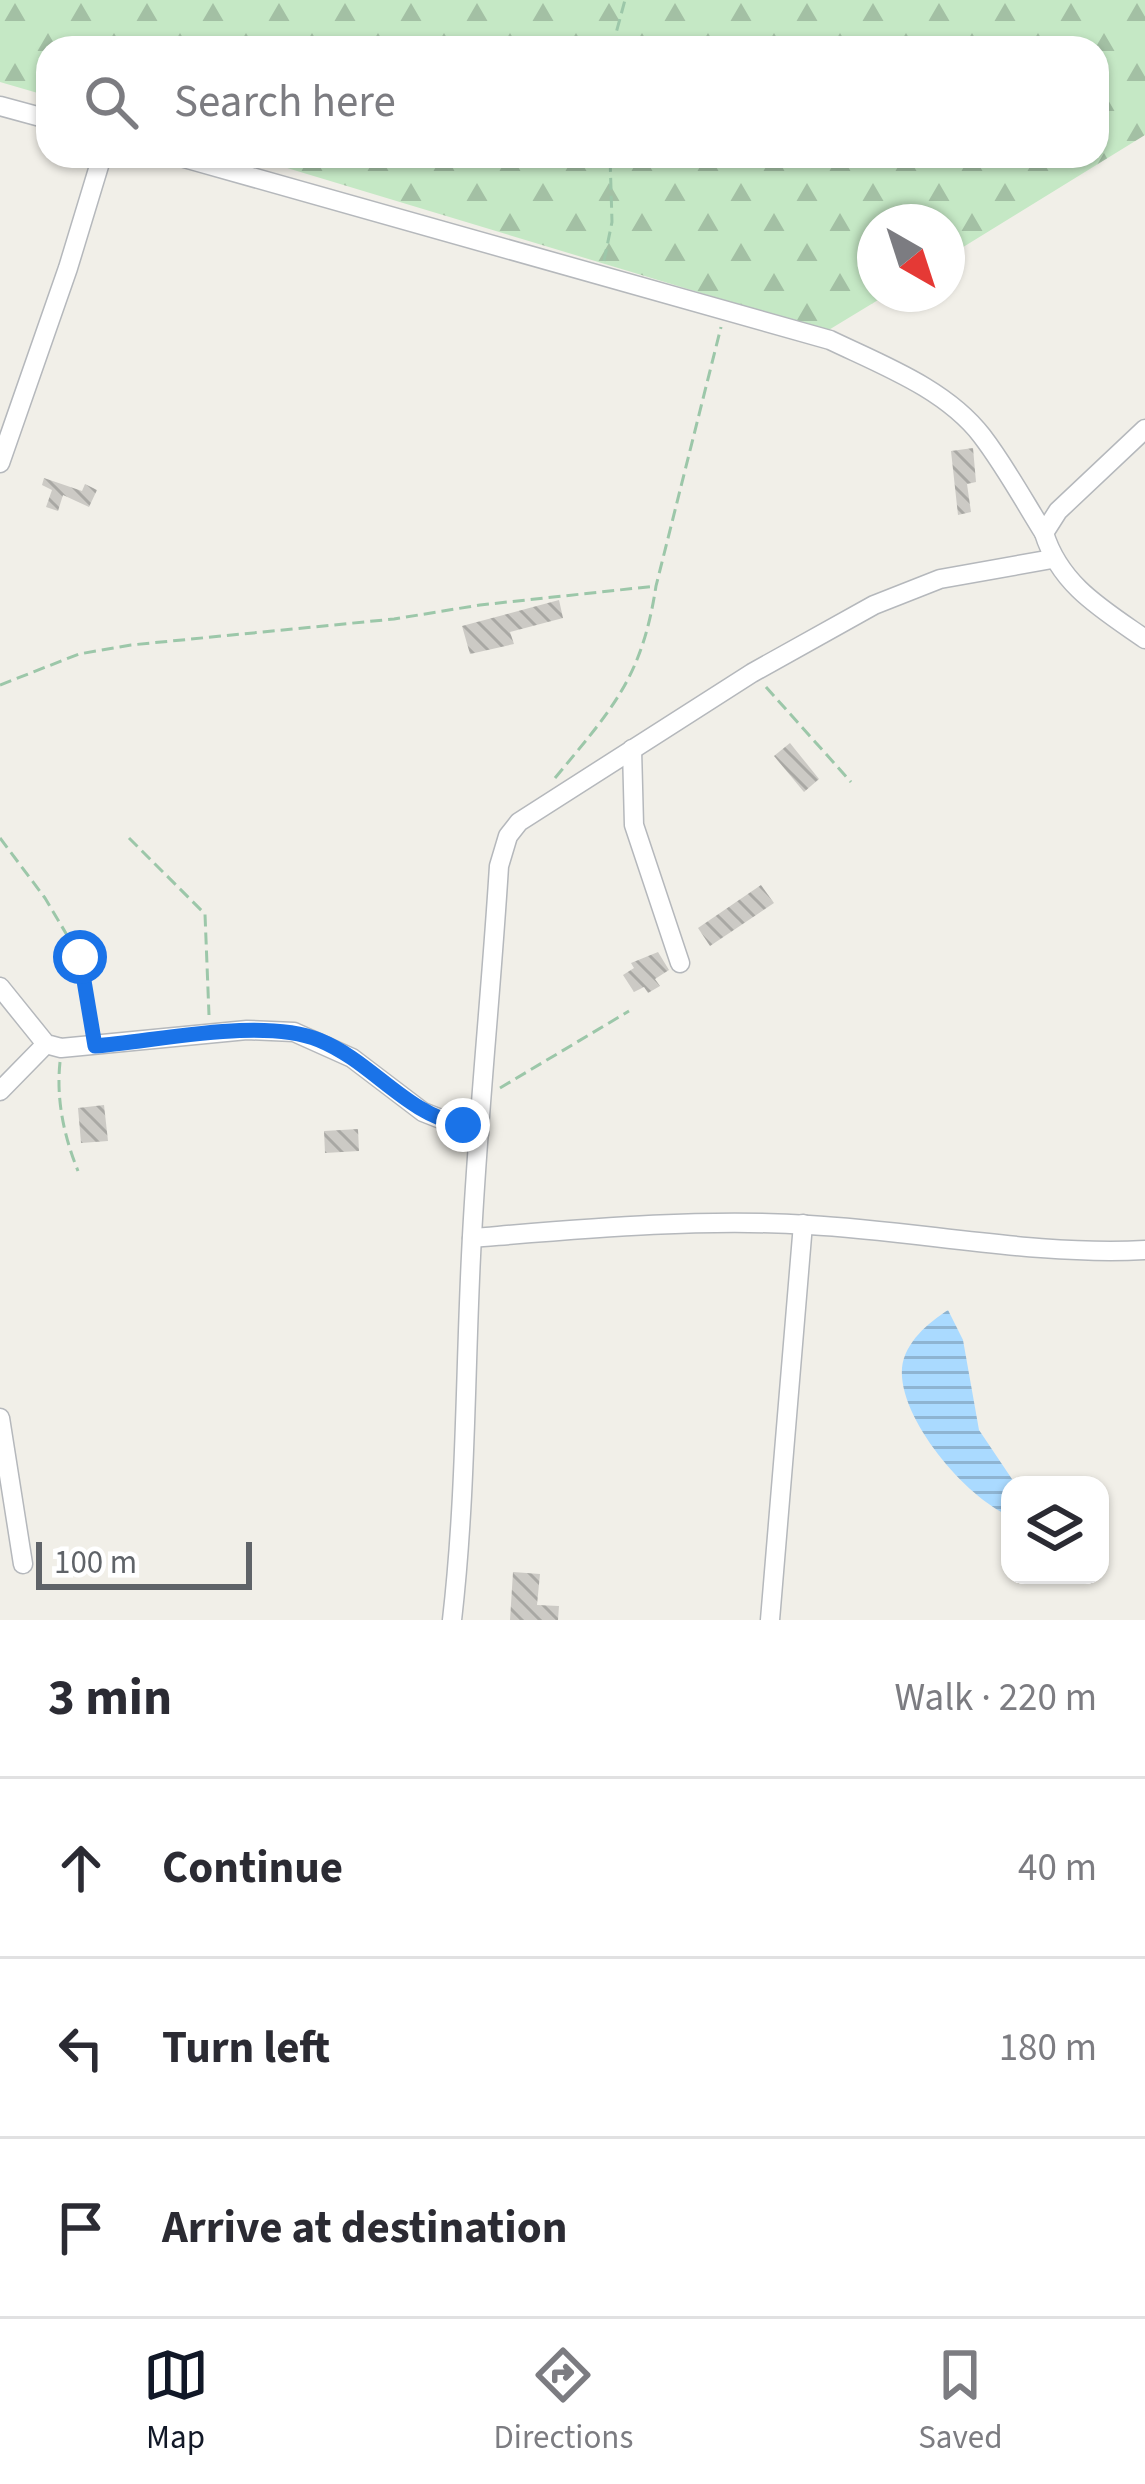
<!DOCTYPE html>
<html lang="en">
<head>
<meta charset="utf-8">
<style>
  body { margin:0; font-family:"Source Sans 3",sans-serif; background:#f7f7f7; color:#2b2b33 }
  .controls { position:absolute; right:36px; bottom:36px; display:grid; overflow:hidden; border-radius:24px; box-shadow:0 3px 9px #0004 }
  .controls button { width:108px; height:108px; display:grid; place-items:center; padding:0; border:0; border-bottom:3px solid #e1e1e2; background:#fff; color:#2b2b33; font:60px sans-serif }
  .compass { position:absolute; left:857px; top:204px; width:108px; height:108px; border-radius:50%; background:#fff; box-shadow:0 3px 9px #0004; rotate:141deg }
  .scale { position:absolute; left:36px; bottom:30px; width:216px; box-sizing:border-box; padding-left:12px; border:6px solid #5f6368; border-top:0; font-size:33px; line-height:42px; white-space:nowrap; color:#5f6368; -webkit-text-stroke:9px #fff; paint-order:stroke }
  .stop { position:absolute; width:36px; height:36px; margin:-27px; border:9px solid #1a73e8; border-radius:50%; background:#fff }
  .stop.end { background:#1a73e8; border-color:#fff; box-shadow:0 3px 12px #0008 }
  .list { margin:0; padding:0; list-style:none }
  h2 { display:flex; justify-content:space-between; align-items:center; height:156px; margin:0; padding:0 48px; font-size:51px }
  h2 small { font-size:39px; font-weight:400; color:#7c7c81 }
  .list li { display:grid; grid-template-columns:78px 1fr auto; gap:36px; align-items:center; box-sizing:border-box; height:180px; padding:0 48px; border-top:3px solid #e1e1e2 }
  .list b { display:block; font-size:45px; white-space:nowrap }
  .list em { font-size:39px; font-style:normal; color:#7c7c81 }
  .icon { flex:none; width:66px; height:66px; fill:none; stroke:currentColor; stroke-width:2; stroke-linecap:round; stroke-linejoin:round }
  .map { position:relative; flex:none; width:1145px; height:1620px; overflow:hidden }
  .search { position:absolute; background:#fff; box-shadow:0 3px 9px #0004; left:36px; right:36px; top:36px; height:132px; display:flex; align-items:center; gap:30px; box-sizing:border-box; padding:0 42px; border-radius:36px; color:#7c7c81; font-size:45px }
  .sheet { height:696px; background:#fff }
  nav { display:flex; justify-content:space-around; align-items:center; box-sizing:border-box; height:168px; border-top:3px solid #e1e1e2; background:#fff; font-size:33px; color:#7c7c81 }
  nav a { display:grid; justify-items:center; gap:6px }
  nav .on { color:#111827 }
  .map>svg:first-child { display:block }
</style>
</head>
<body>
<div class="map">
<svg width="1145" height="1620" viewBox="0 0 1145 1620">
  <defs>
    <pattern id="forest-firs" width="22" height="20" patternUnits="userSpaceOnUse" patternTransform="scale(3)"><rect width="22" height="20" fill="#c5e8c5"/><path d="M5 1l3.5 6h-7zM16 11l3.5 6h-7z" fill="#a3c0a4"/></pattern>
    <pattern id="water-rules" width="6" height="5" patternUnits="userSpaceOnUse" patternTransform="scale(3)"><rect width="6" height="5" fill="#aadaff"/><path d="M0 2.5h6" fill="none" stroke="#8eb4d2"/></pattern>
    <pattern id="building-back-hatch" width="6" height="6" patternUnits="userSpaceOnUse" patternTransform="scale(3)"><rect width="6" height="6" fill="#cccac5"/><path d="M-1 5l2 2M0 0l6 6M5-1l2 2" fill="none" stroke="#a9a8a4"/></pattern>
  </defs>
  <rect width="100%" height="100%" fill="#f1efe8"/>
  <polygon fill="url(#forest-firs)" points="0,0 1145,0 1145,135 947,257 947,222 875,222 875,294 888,294 827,331 247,156 1097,156 1097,48 48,48 48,96 0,82"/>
  <path fill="url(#water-rules)" d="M948,1310L963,1340L979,1430L1016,1485H1010V1516C966,1498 898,1418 902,1368C905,1342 928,1323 948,1310Z"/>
  <g fill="url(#building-back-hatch)">
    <polygon points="973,448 976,482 967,484 971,512 958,515 951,451"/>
    <polygon points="44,478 82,491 85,484 97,490 89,507 63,495 58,511 46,507 52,490 42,485"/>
    <polygon points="559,600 563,618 510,632 514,644 470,654 462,626"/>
    <polygon points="790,743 819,779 804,792 774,756"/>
    <polygon points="761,885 774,903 710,946 698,928"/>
    <polygon points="658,952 669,970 655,979 660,986 648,993 644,987 634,992 623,975 634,968 631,963"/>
    <polygon points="104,1105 108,1141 81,1143 78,1108"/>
    <polygon points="358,1129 359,1151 325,1153 324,1131"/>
    <polygon points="513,1572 540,1574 537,1605 559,1606 558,1620 510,1620"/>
  </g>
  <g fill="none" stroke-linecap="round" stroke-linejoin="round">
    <defs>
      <g id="minor">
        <polyline points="0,106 48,119"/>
        <path d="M177,156L830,340C882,365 946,389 982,436C1005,466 1024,501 1044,533"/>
        <path d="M1145,429L1058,511L1044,533C1060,585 1102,609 1145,639"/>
        <polyline points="0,463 68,268 102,156"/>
        <polyline points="632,749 634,825 680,963"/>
        <polyline points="0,987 46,1044 61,1048 247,1030 294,1032 352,1058 423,1112 479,1134"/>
        <polyline points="0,1091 46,1044"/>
        <path d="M472,1238C582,1229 698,1218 809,1225C920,1231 1035,1256 1145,1250"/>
        <polyline points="0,1418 23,1564"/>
        <path d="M452,1620C466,1499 465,1378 471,1256C477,1126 491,996 499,866L508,836L519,822L752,673L874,605L940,579L1052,559"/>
        <polyline points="770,1620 803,1224"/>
      </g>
    </defs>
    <use href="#minor" stroke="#b5b8bc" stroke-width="21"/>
    <g stroke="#9cc7a9" stroke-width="3" stroke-dasharray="12 6" stroke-linecap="butt">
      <polyline points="612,48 625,0"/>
      <polyline points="604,261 612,222 610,156"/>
      <polyline points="0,685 79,654 131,645 394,619 480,605 656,586"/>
      <polyline points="766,687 851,782"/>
      <path d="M555,778C612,709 642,678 656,586L721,327"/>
      <polyline points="0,838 45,898 80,957 91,1026"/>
      <polyline points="129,838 205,914 209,1015"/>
      <path d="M60,1062C56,1100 64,1136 78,1171"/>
      <polyline points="500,1088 629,1011"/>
    </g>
    <use href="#minor" stroke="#fff" stroke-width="18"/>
  </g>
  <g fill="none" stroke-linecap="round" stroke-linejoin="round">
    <path stroke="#1a73e8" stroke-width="15" d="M80,957L95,1046C158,1041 262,1017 319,1040C373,1062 405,1114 463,1125"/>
  </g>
</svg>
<div class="controls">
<button><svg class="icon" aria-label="layers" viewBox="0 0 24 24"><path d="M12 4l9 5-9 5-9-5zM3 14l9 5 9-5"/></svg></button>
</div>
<svg class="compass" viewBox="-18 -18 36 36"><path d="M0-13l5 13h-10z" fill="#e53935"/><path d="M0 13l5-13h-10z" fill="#7c7c81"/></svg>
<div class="scale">100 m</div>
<div class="stop" style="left:80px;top:957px"></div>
<div class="stop end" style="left:463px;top:1125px"></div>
<div class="search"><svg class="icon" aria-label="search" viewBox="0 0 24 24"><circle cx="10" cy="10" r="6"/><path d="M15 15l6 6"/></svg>Search here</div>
</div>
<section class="sheet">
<h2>3 min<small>Walk · 220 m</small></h2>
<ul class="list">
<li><svg class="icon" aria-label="ahead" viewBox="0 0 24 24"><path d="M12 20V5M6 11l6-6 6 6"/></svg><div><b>Continue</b></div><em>40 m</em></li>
<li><svg class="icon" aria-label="left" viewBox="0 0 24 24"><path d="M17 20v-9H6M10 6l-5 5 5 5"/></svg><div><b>Turn left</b></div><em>180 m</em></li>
<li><svg class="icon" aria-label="arrive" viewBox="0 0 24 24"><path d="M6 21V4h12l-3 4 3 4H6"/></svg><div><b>Arrive at destination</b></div></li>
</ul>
</section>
<nav>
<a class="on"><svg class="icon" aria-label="map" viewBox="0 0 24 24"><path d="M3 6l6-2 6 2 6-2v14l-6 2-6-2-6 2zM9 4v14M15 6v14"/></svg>Map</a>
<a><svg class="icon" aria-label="directions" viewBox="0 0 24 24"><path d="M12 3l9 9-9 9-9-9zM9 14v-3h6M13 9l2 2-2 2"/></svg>Directions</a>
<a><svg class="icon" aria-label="saved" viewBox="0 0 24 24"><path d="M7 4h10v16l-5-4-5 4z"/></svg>Saved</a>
</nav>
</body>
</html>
